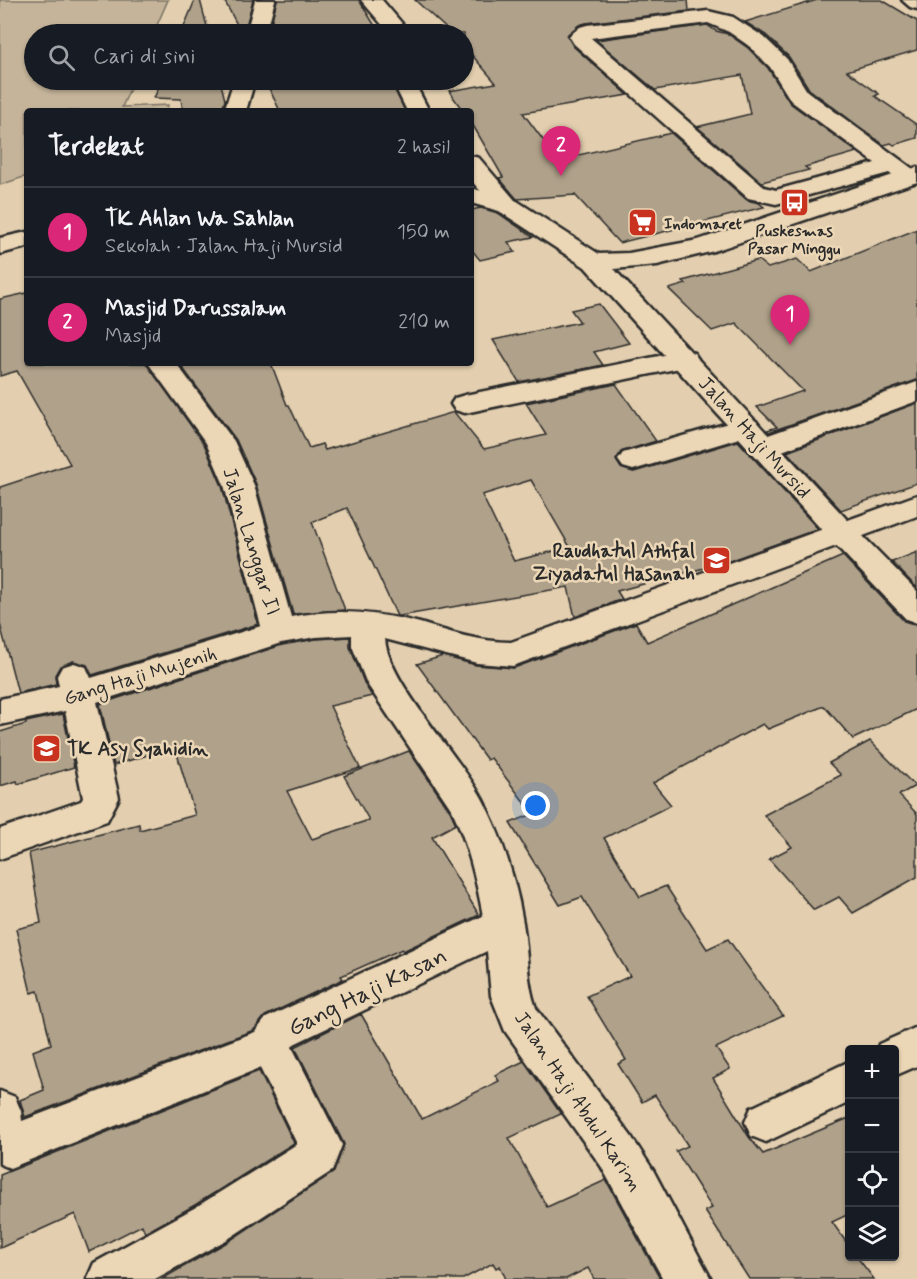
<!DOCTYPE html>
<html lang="id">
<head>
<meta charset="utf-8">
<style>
  body { margin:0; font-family:Mynerve,sans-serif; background:#242831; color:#f1f3f6 }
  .controls { position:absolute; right:18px; bottom:18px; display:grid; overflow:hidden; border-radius:6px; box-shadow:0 2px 4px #0004 }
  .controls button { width:54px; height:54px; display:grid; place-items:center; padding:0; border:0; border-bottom:2px solid #363941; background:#171b24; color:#f1f3f6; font:30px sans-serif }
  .you { position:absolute; left:536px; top:806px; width:21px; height:21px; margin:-15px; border:4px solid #fff; border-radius:50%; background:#1a73e8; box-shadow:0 0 0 9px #1a73e833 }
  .badge { display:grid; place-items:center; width:39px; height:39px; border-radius:50%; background:#db2777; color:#fff; font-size:20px; font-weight:700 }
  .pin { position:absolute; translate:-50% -50px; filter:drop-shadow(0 2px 3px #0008) }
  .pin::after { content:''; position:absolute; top:32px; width:21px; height:18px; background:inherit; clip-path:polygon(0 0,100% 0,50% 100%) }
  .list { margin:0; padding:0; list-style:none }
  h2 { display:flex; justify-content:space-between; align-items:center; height:78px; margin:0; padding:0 24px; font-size:26px }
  h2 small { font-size:20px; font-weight:400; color:#9ea1a6 }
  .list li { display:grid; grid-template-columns:39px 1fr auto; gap:18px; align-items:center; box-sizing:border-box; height:90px; padding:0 24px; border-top:2px solid #363941 }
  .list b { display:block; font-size:22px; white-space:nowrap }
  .list p { margin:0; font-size:20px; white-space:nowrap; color:#9ea1a6 }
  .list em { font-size:20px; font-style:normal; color:#9ea1a6 }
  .icon { flex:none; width:33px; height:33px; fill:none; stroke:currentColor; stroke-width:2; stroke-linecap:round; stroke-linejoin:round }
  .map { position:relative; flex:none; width:917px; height:1279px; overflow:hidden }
  .search { position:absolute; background:#171b24; box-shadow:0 2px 4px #0004; left:24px; top:24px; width:450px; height:66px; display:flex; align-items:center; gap:15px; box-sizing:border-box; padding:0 21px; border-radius:33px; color:#9ea1a6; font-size:22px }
  .panel { position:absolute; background:#171b24; box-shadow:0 2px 4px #0004; left:24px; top:108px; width:450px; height:258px; border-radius:6px }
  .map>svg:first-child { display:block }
</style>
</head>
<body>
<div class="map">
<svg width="917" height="1279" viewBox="0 0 917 1279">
  <rect width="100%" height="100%" fill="#e3cfaf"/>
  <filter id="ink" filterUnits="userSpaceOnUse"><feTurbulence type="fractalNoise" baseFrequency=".0167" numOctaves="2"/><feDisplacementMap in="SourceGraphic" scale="12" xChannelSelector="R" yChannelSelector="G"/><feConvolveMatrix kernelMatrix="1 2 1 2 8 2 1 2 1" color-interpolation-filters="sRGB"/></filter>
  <g filter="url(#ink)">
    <polygon fill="#c5b49a" stroke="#787062" stroke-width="1.5" points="0,0 168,0 153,34 34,34 34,80 134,80 122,107 168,105 167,111 27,111 27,176 0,185"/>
    <g fill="#b0a18a" stroke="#2b2b2b" stroke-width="1.5" fill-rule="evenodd">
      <polygon points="195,0 200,0 209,34 181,34"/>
      <polygon points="224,0 253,0 244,34 242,34"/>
      <polygon points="277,0 359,0 380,34 268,34"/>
      <polygon points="415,0 688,0 689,11 586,23 579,25 568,34 573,46 628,95 523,113 558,160 671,133 747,200 759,203 764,207 619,243 575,195 517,199 499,178 503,177 471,122 471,111 463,111 449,91 496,83 464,46 464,34 452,34"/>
      <polygon points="817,0 882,0 917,21 917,50 847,71 879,94 875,96 917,125 917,138 894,145 891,143 884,145 809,89 789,57 766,35 745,22"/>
      <polygon points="707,25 716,31 728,34 748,48 768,68 790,103 857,152 805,167 809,170 762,182 697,127 750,114 742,75 655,90 596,40"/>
      <polygon points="162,80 220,80 225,100 222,111 183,111 181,99 154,98"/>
      <polygon points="315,80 390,80 405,111 280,111 268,86"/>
      <polygon points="481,208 498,213 533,237 508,242 515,252 480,260 471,249 471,210"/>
      <polygon points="917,229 917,380 769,432 767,430 777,427 757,407 803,391 736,323 712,331 669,289 686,284 683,281 758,260 768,268 797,259 811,272"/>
      <polygon points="27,293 27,363 146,363 204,444 222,486 258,624 92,675 87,665 73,661 60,666 55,675 56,684 18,693 0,624 0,487 70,464 17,371 0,376 0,299"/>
      <polygon points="599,304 629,343 594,352 603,365 519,382 493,340 580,322 571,310"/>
      <path d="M179,363H271L287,405H289L309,448L322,444L325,450L454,412L484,449L546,435L526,403L616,384L656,441L621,452L616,460L621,468L634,472L738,441L818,529L723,563L617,591L622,599L575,617L568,587L400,616H397L347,508L312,522L345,610L293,614L256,484L236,440ZM531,480L570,547L514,561L482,495Z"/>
      <polygon points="917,403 917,483 841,510 787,452"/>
      <polygon points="917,552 917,588 892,562"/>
      <polygon points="843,556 904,621 917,625 917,709 853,739 824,706 768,729 763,724 653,783 671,805 604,838 640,897 666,886 707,949 728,939 783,1016 716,1048 730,1069 713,1078 749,1137 763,1154 849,1118 849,1214 832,1222 849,1246 849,1257 857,1257 874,1279 749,1279 705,1211 712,1208 676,1151 688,1146 655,1095 642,1102 618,1064 626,1060 587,996 630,976 582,897 560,905 510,823 533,814 491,758 487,760 417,664 443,656 476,665 514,668 636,623 647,642"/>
      <polygon points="350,637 350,647 365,685 372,696 330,706 360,768 287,791 312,839 369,820 344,776 409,751 450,811 456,824 432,837 479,915 403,951 402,949 341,976 343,979 265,1016 254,1030 25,1117 20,1100 44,1090 33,1051 51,1044 38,991 31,993 16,929 41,923 29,853 139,824 140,830 195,815 175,747 114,765 100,704 282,645 316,639"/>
      <polygon points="63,714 74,767 18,784 17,781 0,786 0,732 26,724 26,722"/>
      <polygon points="870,741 915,786 899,795 917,814 917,877 853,913 839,897 814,910 769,859 792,847 764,815 841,775 829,763"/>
      <polygon points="361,1014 422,1119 499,1081 495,1075 524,1061 561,1114 509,1138 547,1207 606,1180 660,1279 594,1279 588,1268 566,1279 506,1279 500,1266 496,1268 493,1263 463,1279 162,1279 229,1241 334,1172 344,1144 295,1047"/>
      <polygon points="259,1071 294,1143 195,1205 145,1233 142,1225 89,1252 75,1214 0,1248 0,1175"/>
    </g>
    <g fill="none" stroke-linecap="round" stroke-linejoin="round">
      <defs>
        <g id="street">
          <polygon points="255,0 275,0 266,34 246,34"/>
          <polygon points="361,0 382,0 411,34 390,34"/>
          <polygon points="902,0 917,0 917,9 910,7"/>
          <path d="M708,11L733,17L764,37L787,59L807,91L917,172V182C905,185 899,181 889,173L776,204L748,198L574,44L569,36L580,27L587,25ZM708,23L729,32L749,46L770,67L791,101L875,163L776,190L764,187L591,38Z"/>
          <polygon points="234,80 255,80 246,111 224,111"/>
          <polygon points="392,80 413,80 429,111 407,111"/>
          <polygon points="471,156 479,158 520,206 517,211 508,213 499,211 476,186 471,180"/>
          <polygon points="684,351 694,353 698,359 694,365 465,413 455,410 451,404 455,398 465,395"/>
          <path d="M148,363H176L234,441L254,485L291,617C335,608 377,612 420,623C450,632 479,642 511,642L917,495V516L513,666L477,663L385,639C388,683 462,758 484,802C503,840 516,880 523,923C528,951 526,981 536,1008L631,1136L653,1170L711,1279H663L601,1166L505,1031L491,996L487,951L294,1044L292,1047L342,1145L332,1171L228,1239L155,1279H87L94,1263L196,1207L297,1144L260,1068L10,1168L0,1164V1091L15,1097L21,1111L22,1121L255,1032L266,1018L483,916C476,879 468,844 452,810L367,684L352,646V635L316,637L281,643L97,702L119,798L107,821L0,859V829L81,801L83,798L65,711L0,725V699L59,686L57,676L62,667L74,663L86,667L91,678L261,626L224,485L206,443Z"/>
          <polygon points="917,382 917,401 774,454 764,456 754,454 749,447 754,440"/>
          <polygon points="746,418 756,421 760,427 756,433 633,470 623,467 618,460 623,453"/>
          <polygon points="917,1027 917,1066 894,1076 894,1050 877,1050 879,1044"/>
          <polygon points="850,1061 850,1102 766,1142 751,1136 745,1122 751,1108"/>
        </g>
        <g id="secondary">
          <polygon points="917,167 917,182 714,251 657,265 614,269 852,525 917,591 917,623 906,619 830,539 585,267 499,211 471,203 471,188 517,201 599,254 629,253 698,240"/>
          <polygon points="27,232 27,247 0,254 0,238"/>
        </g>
      </defs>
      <use href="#street" stroke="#2b2b2b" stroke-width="5"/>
      <use href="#secondary" stroke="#2b2b2b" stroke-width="5"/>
      <use href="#street" fill="#ebd6b5" fill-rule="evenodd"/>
      <use href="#secondary" fill="#ebd6b5" fill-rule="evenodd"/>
    </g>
  </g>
  <defs>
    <symbol id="bus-square" viewBox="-11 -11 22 22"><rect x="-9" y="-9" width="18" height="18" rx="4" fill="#c8321e" stroke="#ebd6b5"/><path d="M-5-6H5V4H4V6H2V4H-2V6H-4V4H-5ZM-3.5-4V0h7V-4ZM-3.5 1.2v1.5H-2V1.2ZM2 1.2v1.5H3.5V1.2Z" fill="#fff"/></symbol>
    <symbol id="supermarket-square" viewBox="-11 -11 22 22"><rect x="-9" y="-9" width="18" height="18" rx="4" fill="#c8321e" stroke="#ebd6b5"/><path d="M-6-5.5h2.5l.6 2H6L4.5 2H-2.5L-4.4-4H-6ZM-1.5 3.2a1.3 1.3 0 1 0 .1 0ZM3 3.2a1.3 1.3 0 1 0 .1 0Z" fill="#fff"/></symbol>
    <symbol id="school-square" viewBox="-11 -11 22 22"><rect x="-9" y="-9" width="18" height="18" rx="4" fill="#c8321e" stroke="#ebd6b5"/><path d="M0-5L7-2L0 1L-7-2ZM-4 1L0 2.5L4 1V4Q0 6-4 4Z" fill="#fff"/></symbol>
  </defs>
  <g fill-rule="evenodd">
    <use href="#bus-square" x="778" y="186" width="33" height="33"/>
    <use href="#supermarket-square" x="626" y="206" width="33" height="33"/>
    <use href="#school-square" x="700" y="544" width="33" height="33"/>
    <use href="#school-square" x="30" y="732" width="33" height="33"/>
  </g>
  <g text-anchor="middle" stroke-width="5" stroke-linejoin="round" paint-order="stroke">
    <g font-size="16" font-weight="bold" fill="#2b2b2b" stroke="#ebd6b5" text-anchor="start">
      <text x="664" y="229">Indomaret</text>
      <text x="794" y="236" text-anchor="middle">Puskesmas<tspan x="794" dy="18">Pasar Minggu</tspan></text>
    </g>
    <g font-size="20" fill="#2b2b2b" stroke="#ebd6b5">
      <text transform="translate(755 437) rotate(48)" y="7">Jalan Haji Mursid</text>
      <text transform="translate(252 541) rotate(73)" y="7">Jalan Langgar II</text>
      <text transform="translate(140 675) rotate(-17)" y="7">Gang Haji Mujenih</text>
      <text transform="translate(579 1101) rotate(56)" y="7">Jalan Haji Abdul Karim</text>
    </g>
    <g font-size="20" font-weight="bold" fill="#2b2b2b" stroke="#ebd6b5" text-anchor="end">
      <text x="695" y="557">Raudhatul Athfal<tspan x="695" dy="23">Ziyadatul Hasanah</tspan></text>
      <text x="67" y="755" text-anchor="start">TK Asy Syahidin</text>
    </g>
    <g font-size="24" fill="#2b2b2b" stroke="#ebd6b5">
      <text transform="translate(367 991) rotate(-26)" y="8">Gang Haji Kasan</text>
    </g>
  </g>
</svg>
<div class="controls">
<button>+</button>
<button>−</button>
<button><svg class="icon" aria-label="locate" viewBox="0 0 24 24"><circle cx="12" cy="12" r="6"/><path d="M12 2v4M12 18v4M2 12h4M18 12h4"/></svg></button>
<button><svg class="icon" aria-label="layers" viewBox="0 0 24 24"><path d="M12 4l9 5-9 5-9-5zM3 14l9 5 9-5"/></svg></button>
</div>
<div class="you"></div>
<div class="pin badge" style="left:790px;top:345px">1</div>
<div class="pin badge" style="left:561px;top:176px">2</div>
<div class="search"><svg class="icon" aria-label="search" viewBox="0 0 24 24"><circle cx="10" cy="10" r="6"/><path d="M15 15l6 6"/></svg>Cari di sini</div>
<section class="panel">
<h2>Terdekat<small>2 hasil</small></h2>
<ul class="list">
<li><span class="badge">1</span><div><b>TK Ahlan Wa Sahlan</b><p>Sekolah · Jalan Haji Mursid</p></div><em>150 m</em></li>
<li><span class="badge">2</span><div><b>Masjid Darussalam</b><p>Masjid</p></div><em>210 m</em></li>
</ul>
</section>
</div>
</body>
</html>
